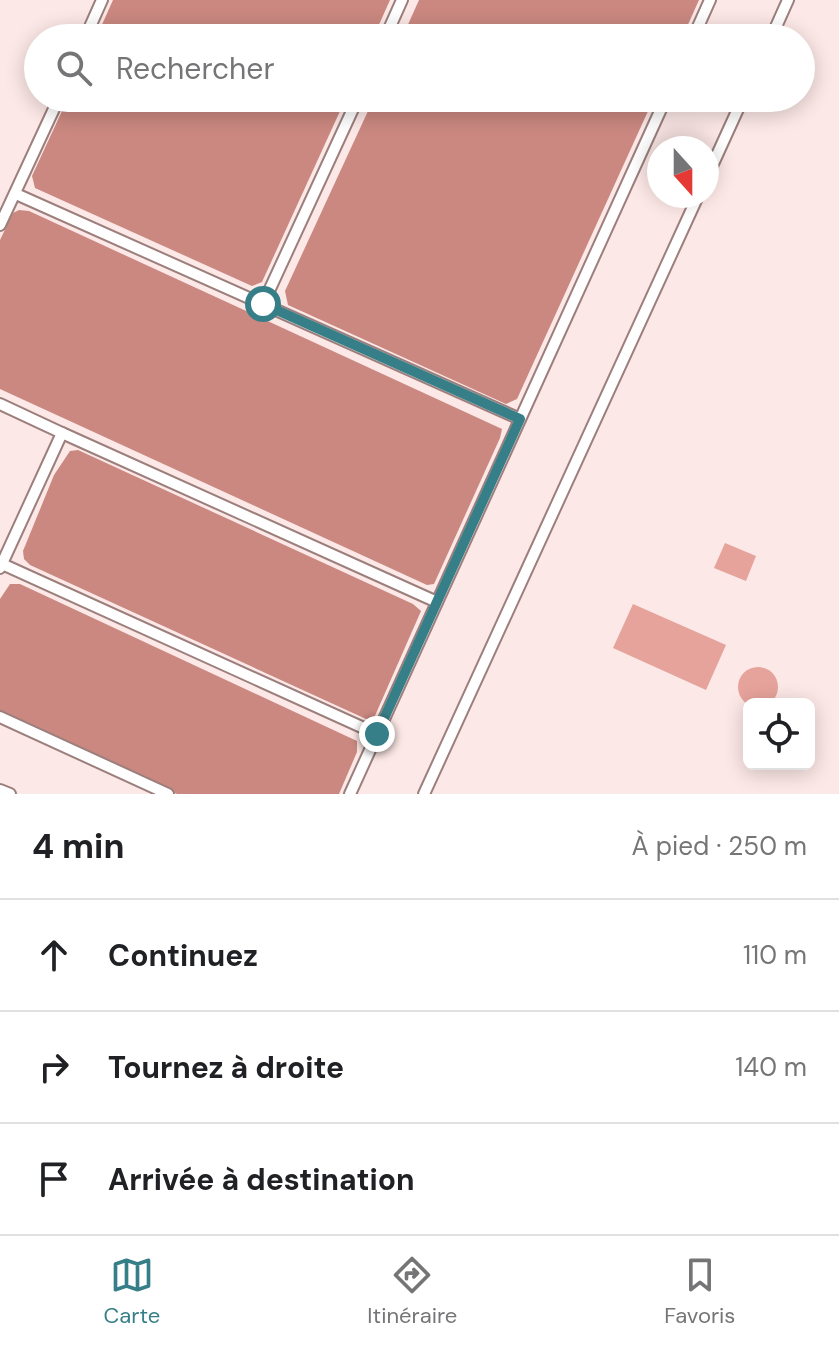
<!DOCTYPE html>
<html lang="fr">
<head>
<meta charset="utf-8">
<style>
  body { margin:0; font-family:"DM Sans",sans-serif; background:#f2f2f2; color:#202124 }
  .controls { position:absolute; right:24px; bottom:24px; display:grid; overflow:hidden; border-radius:12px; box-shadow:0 4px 20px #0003 }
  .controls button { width:72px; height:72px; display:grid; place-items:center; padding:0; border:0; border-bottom:2px solid #e0e0e0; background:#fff; color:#202124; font:40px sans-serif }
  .compass { position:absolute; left:647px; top:136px; width:72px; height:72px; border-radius:50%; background:#fff; box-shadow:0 4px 20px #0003; rotate:159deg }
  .stop { position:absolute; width:24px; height:24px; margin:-18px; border:6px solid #377f88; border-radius:50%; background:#fff }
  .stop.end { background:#377f88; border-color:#fff; box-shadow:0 2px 8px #0008 }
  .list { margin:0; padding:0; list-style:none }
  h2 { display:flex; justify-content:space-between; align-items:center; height:104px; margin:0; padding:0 32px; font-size:34px }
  h2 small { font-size:26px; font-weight:400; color:#757577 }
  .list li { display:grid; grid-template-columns:52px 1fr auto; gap:24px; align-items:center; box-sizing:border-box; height:112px; padding:0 32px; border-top:2px solid #e0e0e0 }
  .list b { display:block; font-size:30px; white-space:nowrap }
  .list em { font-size:26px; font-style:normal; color:#757577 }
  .icon { flex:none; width:44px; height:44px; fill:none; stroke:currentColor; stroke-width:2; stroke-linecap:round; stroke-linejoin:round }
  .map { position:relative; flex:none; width:839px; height:794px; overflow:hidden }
  .search { position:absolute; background:#fff; box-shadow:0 4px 20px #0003; left:24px; right:24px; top:24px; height:88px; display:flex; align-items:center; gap:20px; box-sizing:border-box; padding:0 28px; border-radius:44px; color:#757577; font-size:30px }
  .sheet { height:440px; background:#fff }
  nav { display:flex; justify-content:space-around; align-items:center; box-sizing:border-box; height:112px; border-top:2px solid #e0e0e0; background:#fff; font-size:22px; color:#757577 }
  nav a { display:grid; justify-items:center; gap:4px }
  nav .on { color:#377f88 }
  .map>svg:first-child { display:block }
</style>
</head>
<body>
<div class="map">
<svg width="839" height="794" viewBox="0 0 839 794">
  <rect width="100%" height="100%" fill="#fce8e6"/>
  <g fill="#ca8880">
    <polygon points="113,0 390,0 373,38 96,38"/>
    <polygon points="419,0 699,0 682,38 402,38"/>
    <polygon points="68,98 346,98 262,282 252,286 35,188 32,176"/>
    <polygon points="374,98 654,98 517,399 506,404 288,305 285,291"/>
    <polygon points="19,210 29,211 502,429 500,438 434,584 427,585 0,389 0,240 13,213"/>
    <polygon points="78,450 413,604 421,611 374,718 366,719 30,565 24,559 23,551 54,475 70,451"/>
    <polygon points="10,584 20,584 357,741 357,752 339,794 177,794 0,714 0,599"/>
  </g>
  <g fill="#e6a39b">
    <polygon points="725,543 756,556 746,581 714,568"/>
    <polygon points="633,604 726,645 706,690 613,648"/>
    <circle cx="758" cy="687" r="20"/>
  </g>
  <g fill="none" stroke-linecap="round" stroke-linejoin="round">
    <defs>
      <g id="service">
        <polyline points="85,38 102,0"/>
        <polyline points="385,38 402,0"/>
        <polyline points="693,38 710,0"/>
        <polyline points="771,38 788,0"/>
        <polyline points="707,177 743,98"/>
        <polyline points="16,194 520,419"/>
        <polyline points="0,225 59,98"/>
        <polyline points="263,304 358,98"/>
        <polyline points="0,404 62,433 0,568"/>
        <polyline points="62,433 437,602"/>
        <polyline points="2,564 377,734"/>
        <polyline points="0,717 168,794"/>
        <polyline points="0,790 10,794"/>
        <polyline points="350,794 666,98"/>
        <polyline points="424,794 698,196"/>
      </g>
    </defs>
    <use href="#service" stroke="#9c7f7c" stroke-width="14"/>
    <use href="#service" stroke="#fff" stroke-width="10"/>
  </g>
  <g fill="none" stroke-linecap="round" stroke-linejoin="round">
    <polyline stroke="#377f88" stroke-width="10" points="263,304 520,419 377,734"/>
  </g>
</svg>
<div class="controls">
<button><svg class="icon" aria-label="locate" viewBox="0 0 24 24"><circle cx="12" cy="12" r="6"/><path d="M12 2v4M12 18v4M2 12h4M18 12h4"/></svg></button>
</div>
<svg class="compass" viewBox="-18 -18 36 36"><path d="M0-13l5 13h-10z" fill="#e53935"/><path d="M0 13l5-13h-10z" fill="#757577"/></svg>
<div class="stop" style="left:263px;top:304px"></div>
<div class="stop end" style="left:377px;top:734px"></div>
<div class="search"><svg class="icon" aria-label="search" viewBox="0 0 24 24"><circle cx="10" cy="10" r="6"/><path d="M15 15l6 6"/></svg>Rechercher</div>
</div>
<section class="sheet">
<h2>4 min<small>À pied · 250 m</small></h2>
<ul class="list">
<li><svg class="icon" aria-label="ahead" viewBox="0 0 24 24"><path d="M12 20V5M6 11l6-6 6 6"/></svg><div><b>Continuez</b></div><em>110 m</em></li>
<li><svg class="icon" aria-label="right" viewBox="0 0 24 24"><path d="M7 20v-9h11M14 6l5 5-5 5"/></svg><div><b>Tournez à droite</b></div><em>140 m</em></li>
<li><svg class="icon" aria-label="arrive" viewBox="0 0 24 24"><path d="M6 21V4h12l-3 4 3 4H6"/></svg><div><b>Arrivée à destination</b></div></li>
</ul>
</section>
<nav>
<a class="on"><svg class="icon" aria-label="map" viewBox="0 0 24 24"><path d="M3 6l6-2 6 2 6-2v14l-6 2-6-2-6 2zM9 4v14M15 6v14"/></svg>Carte</a>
<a><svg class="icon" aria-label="directions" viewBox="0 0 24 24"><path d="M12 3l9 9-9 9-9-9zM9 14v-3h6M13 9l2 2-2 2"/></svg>Itinéraire</a>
<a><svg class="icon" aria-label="saved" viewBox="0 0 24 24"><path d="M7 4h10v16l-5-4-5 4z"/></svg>Favoris</a>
</nav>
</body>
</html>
